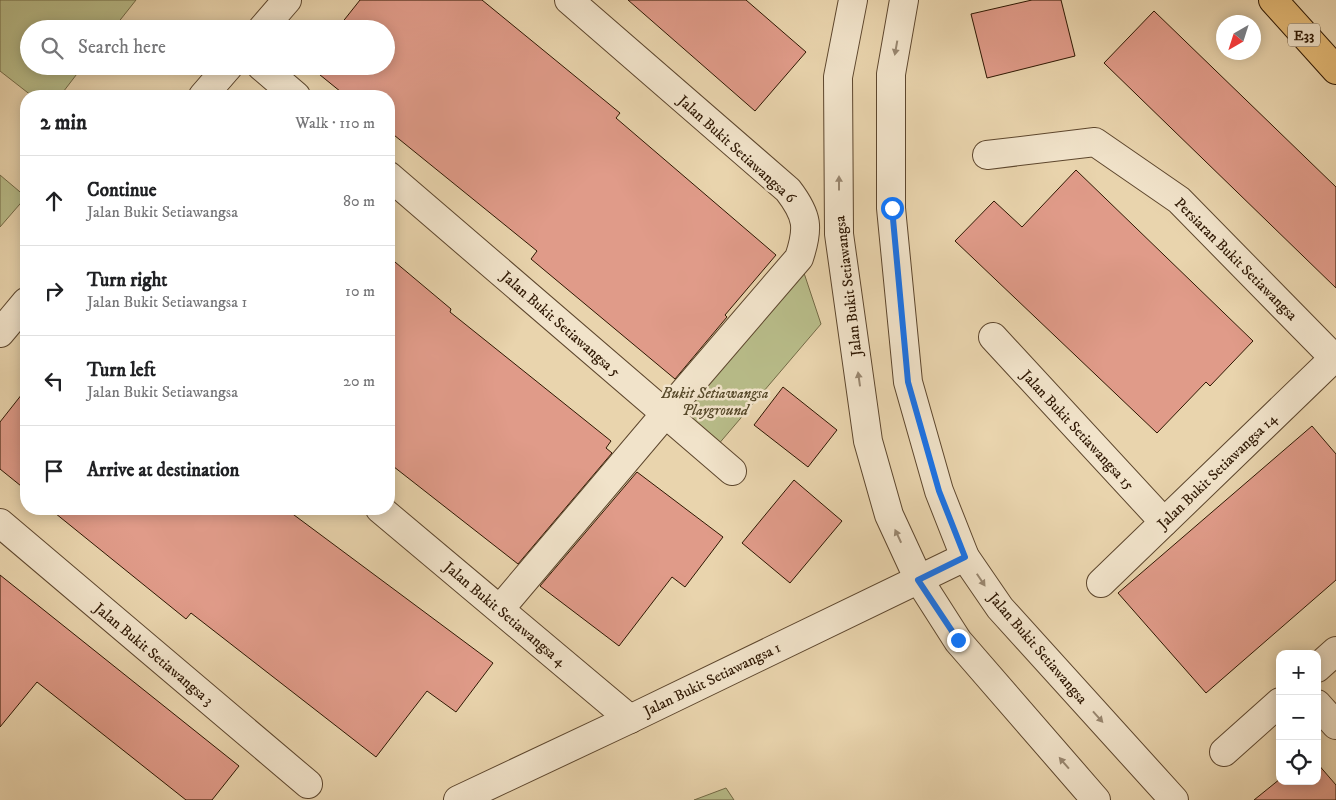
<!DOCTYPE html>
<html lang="en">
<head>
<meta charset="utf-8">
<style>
  body { margin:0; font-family:"IM FELL DW Pica",serif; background:#f6f6f6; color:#202124 }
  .controls { position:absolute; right:15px; bottom:15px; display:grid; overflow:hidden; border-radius:10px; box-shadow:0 2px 12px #0003 }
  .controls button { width:45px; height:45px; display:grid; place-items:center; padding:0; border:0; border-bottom:1px solid #e0e0e0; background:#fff; color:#202124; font:25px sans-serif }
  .compass { position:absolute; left:1216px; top:15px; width:45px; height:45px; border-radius:50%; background:#fff; box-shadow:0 2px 12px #0003; rotate:219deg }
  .stop { position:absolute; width:15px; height:15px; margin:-11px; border:4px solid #1a73e8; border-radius:50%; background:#fff }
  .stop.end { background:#1a73e8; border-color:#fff; box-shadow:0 1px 5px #0008 }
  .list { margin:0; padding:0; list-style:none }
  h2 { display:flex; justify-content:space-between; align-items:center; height:65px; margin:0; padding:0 20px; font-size:21px }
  h2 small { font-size:16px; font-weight:400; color:#757577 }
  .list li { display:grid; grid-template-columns:32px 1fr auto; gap:15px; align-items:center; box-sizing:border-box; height:90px; padding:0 20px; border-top:1px solid #e0e0e0 }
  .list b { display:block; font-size:19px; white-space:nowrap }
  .list p { margin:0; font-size:16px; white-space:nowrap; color:#757577 }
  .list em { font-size:16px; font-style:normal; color:#757577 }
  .icon { flex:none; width:28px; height:28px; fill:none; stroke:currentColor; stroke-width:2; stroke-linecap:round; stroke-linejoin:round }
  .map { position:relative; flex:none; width:1336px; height:800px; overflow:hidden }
  .search { position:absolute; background:#fff; box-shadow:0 2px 12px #0003; left:20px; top:20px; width:375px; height:55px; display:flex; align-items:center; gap:12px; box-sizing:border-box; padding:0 18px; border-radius:28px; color:#757577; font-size:19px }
  .panel { position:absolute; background:#fff; box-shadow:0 2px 12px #0003; left:20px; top:90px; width:375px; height:425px; border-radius:20px }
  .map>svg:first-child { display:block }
</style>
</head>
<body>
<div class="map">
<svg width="1336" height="800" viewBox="0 0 1336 800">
  <rect width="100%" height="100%" fill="#e9d4ad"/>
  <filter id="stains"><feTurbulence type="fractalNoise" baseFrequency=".004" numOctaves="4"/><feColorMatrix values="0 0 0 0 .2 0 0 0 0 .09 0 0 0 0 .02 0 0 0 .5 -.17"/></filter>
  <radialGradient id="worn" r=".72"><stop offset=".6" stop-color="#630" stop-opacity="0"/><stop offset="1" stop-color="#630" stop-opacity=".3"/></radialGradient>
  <g fill="#b8bc89" stroke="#736a46">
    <polygon points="0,0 136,0 113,29 29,29 29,66 83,66 60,96 32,96 0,71"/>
    <polygon points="0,175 26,197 0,227"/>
    <polygon points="799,258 821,324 711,453 665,414"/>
    <polygon points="726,788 734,800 694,800"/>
  </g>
  <g fill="#e09b89" stroke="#2e1702">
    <polygon points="360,0 482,0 620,113 616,118 776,255 725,315 727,317 675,379 531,259 537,251 389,131 389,96 346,96 309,66 386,66 386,29 337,29"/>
    <polygon points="628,0 746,0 806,52 755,111"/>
    <polygon points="1032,0 1061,0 1075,56 987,78 971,14"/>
    <polygon points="1154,11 1336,187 1336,288 1104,63"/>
    <polygon points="1076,170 1253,341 1210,386 1206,382 1157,433 955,241 994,201 1022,227"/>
    <polygon points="389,257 451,309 450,312 611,441 606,448 612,453 518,564 389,463"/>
    <polygon points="783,387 837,430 808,467 754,425"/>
    <polygon points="26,389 26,490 0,469 0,422"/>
    <polygon points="1312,426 1336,454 1336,580 1206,693 1118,593"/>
    <polygon points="637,472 723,537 685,587 672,577 619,646 540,586"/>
    <polygon points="794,480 842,521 790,583 742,543"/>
    <polygon points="50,509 286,509 493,663 456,712 427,691 376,757 191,613 186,619"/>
    <polygon points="0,575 239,766 212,800 186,800 37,682 0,727"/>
    <polygon points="1317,763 1336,785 1336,800 1254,800 1280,779 1280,781 1317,781"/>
  </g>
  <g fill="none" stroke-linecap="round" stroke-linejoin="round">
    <defs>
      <g id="minor">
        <polyline points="853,0 838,77 839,234 868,441 889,515 919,580 958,641 1096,800"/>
        <polyline points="904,0 891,74 891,208 908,382 939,491 965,557 1000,608 1174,800"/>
        <polyline points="262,29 287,0"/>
        <polyline points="261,66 296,96"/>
        <polyline points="203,96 229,66"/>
        <polyline points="987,155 1095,142 1179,200 1336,360"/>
        <polyline points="389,176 732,471"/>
        <polyline points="0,333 26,302"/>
        <polyline points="993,337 1164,522"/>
        <polyline points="380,509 630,719"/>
        <polyline points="0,523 308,784"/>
        <polyline points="1101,583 1334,358"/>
        <path d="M500,609L665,414L799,258C809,228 808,216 788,190L569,0"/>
        <polyline points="1317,668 1336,651"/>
        <polyline points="1317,704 1336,725"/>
        <polyline points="1224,752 1280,702"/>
        <polyline points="458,800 630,719 965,557"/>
      </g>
      <polyline id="highway" points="1273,0 1336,70"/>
    </defs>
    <use href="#minor" stroke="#5d462d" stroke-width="30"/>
    <use href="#highway" stroke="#2e1702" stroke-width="30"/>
    <use href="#minor" stroke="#f1e3ca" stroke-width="28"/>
    <use href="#highway" stroke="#e4ba76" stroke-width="28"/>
  </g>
  <defs><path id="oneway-solid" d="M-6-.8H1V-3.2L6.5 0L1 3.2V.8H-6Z" transform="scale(1.25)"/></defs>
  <g fill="#998770">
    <use href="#oneway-solid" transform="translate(896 48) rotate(100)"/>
    <use href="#oneway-solid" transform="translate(839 183) rotate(-90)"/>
    <use href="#oneway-solid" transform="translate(859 379) rotate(-98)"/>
    <use href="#oneway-solid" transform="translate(898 536) rotate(-115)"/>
    <use href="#oneway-solid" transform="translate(981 580) rotate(56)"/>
    <use href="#oneway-solid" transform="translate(1098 717) rotate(48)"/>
    <use href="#oneway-solid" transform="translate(1064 763) rotate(-131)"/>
  </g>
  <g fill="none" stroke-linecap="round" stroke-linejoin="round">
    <polyline stroke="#1a73e8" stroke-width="6" points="892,208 908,382 939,491 965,557 918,580 958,640"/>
  </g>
  <g text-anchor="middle" stroke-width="5" stroke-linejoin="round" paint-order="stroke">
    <rect fill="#f1e3ca" stroke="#68543e" stroke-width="1" x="1288" y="23.5" width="32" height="23" rx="4"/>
    <g font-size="14" font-weight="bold" fill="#2e1702">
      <text x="1304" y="40">E33</text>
    </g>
    <g font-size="15" fill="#2e1702" stroke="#f1e3ca">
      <text transform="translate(737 149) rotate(42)" y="5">Jalan Bukit Setiawangsa 6</text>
      <text transform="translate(1236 259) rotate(45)" y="5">Persiaran Bukit Setiawangsa</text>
      <text transform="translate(848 286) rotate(-97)" y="5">Jalan Bukit Setiawangsa</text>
      <text transform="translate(561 324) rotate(41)" y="5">Jalan Bukit Setiawangsa 5</text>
      <text transform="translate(1078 430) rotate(47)" y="5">Jalan Bukit Setiawangsa 15</text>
      <text transform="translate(1217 471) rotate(-44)" y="5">Jalan Bukit Setiawangsa 14</text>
      <text transform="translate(505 614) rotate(40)" y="5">Jalan Bukit Setiawangsa 4</text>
      <text transform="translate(1038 648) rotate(49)" y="5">Jalan Bukit Setiawangsa</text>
      <text transform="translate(154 654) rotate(40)" y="5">Jalan Bukit Setiawangsa 3</text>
      <text transform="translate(712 679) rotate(-26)" y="5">Jalan Bukit Setiawangsa 1</text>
    </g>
    <g font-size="15" font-style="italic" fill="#57492a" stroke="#f1e3ca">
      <text x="715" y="398">Bukit Setiawangsa<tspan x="715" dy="17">Playground</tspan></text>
    </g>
  </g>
  <rect width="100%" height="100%" filter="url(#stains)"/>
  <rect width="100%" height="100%" fill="url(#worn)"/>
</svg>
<div class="controls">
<button>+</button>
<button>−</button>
<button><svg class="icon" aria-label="locate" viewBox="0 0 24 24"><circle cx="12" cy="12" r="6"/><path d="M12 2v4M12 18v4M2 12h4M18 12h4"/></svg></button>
</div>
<svg class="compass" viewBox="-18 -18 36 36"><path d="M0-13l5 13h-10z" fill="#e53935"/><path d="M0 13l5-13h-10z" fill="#757577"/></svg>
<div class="stop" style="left:892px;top:208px"></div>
<div class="stop end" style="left:958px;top:640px"></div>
<div class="search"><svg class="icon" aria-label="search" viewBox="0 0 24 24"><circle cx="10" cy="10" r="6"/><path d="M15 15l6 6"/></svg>Search here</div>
<section class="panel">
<h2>2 min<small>Walk · 110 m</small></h2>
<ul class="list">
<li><svg class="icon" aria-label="ahead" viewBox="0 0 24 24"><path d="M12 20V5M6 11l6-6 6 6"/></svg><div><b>Continue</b><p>Jalan Bukit Setiawangsa</p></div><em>80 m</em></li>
<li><svg class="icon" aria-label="right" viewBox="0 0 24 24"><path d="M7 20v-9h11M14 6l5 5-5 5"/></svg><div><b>Turn right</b><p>Jalan Bukit Setiawangsa 1</p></div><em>10 m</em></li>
<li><svg class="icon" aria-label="left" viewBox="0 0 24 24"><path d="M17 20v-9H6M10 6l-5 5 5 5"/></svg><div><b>Turn left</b><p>Jalan Bukit Setiawangsa</p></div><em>20 m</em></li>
<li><svg class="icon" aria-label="arrive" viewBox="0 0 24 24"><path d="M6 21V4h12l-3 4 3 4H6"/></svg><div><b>Arrive at destination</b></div></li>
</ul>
</section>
</div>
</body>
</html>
